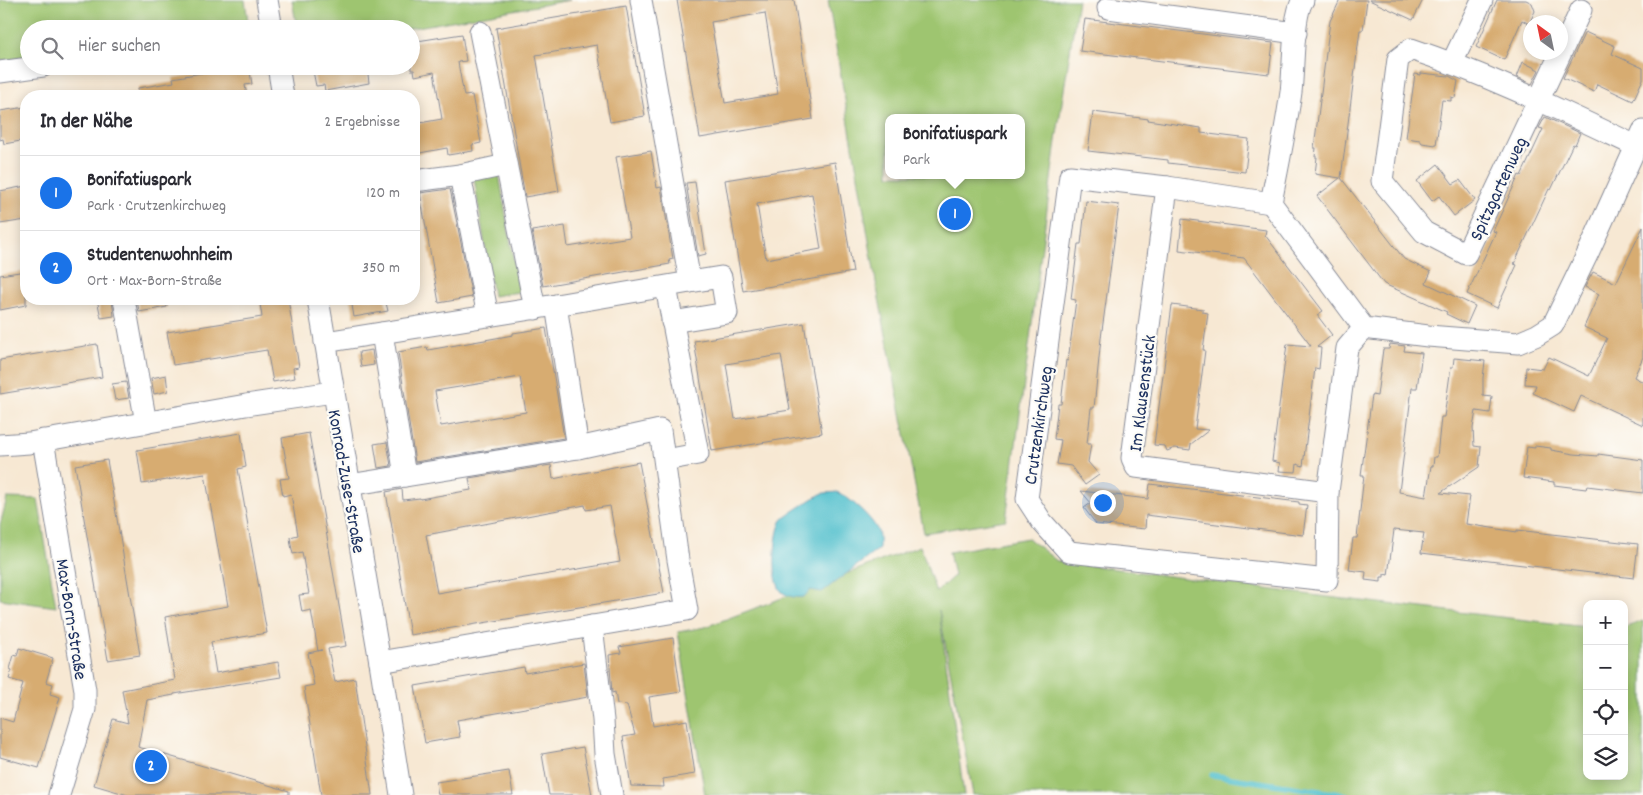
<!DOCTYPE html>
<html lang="de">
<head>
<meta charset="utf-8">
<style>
  body { margin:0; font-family:Dekko,sans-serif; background:#f7f7f7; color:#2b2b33 }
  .controls { position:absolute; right:15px; bottom:15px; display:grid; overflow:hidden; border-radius:10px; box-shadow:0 2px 12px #0003 }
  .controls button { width:45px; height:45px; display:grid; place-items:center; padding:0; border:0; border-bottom:1px solid #e1e1e2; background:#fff; color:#2b2b33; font:25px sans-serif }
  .compass { position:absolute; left:1523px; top:15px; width:45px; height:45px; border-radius:50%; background:#fff; box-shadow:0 2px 12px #0003; rotate:327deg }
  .you { position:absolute; left:1102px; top:502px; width:18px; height:18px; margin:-12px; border:4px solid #fff; border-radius:50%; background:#1a73e8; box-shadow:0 0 0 8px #1a73e833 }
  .badge { display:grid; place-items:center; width:32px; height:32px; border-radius:50%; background:#1a73e8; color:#fff; font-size:16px; font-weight:700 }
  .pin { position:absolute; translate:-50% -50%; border:2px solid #fff; box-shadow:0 1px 5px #0006 }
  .popup { position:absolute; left:885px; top:114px; width:140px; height:65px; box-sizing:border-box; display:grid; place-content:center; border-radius:10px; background:#fff; filter:drop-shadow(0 1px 4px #0005); font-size:16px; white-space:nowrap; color:#7c7c81 }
  .popup b { font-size:19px; color:#2b2b33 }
  .popup::after { content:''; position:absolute; left:50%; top:100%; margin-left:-10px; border:10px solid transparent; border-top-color:#fff }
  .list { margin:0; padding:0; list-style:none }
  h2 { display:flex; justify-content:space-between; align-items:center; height:65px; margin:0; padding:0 20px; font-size:21px }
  h2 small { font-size:16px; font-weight:400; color:#7c7c81 }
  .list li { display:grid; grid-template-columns:32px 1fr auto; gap:15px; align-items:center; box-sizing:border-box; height:75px; padding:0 20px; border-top:1px solid #e1e1e2 }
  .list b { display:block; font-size:19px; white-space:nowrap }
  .list p { margin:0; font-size:16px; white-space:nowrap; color:#7c7c81 }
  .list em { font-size:16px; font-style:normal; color:#7c7c81 }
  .icon { flex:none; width:28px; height:28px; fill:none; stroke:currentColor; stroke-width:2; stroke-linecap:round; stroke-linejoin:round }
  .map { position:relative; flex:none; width:1643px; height:795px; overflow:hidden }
  .search { position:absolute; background:#fff; box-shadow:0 2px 12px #0003; left:20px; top:20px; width:400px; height:55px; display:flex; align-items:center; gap:12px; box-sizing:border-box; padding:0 18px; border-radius:28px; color:#7c7c81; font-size:19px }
  .panel { position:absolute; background:#fff; box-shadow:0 2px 12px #0003; left:20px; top:90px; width:400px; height:215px; border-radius:20px }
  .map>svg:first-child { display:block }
</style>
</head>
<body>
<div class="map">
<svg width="1643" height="795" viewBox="0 0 1643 795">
  <rect width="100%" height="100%" fill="#fdfcf7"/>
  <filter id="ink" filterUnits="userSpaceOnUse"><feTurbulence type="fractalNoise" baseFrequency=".02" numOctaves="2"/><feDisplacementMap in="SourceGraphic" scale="10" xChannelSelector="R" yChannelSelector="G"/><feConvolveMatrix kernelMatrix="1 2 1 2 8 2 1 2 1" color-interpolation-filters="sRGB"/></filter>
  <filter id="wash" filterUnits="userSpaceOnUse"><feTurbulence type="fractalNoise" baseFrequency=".0096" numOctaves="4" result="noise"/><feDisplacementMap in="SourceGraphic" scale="20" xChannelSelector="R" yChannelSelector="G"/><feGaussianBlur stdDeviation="1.12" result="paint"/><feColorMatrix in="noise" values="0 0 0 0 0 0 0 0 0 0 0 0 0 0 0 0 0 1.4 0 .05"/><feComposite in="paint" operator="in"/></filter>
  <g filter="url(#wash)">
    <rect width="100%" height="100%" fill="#f7e8d3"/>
    <g fill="#9ec570" stroke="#5c7a67" fill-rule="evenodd">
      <polygon points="0,0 245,0 248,21 203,29 29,29 29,57 0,61"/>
      <polygon points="292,0 570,0 406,29 297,29"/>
      <path d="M828,0H1078L1056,141L1006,520L924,533L877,288ZM889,118H1021V175H889Z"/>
      <polygon points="499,174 519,292 493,296 474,178"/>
      <polygon points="7,498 38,499 56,607 0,599 0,525"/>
      <polygon points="1028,538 1057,561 1319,596 1587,627 1587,776 1624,776 1624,628 1643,621 1643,795 973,795 939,610 964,795 705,795 678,632 705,627 920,546 936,592 954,576 949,552"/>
    </g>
    <path fill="#54c1ce" stroke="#387896" d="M837,492C849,497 871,517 877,529C880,535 879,542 879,549L822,592L810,590L804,597C797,598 788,597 782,592C771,581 774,533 782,520C785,516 815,497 821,494C826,492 832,493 837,492Z"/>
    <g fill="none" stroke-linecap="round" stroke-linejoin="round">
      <polyline stroke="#54c1ce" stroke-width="5.5" points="1212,775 1347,795"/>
    </g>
    <g id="blocks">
      <g fill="#d7ac71" fill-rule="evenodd">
        <path d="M677,0H794L813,119L700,138ZM765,13L778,94L725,103L711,22Z"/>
        <polygon points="1340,0 1367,0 1363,30 1360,30 1341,178 1404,259 1431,272 1426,283 1475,306 1467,324 1446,314 1447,312 1384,284 1317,196 1340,178 1315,174 1317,157 1315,157 1316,148 1314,148 1330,21"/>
        <polygon points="1369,0 1423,0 1413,20"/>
        <polygon points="1497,0 1526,0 1532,3 1535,11 1529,24 1522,20 1504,60 1476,47"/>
        <polygon points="626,6 645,116 610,122 597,45 536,55 559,191 525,197 496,28"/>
        <polygon points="1085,19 1273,43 1269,74 1080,51"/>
        <polygon points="1585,32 1615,46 1612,54 1643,68 1643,79 1633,101 1597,84 1594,92 1563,78"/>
        <polygon points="462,34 466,61 458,62 459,68 464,96 472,95 481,143 472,145 473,151 448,155 447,148 414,154 414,124 442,119 434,72 415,76 414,70 411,70 411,42"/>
        <polygon points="1523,62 1539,70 1532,84 1517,77"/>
        <polygon points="217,66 249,66 252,84 245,85 247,96 138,96 138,88 174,82 173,78 218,70"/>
        <polygon points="312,66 367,66 369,83 325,91 324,85 316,86"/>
        <polygon points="1421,73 1449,76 1458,81 1455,98 1451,97 1451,101 1442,100 1436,145 1422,143 1420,140 1406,138 1415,74 1421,75"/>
        <polygon points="26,107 26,140 4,144 3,139 0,140 0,111"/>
        <polygon points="1093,112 1149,119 1148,120 1201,128 1201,133 1249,139 1245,172 1168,163 1168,160 1088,151"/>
        <polygon points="1545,117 1580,133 1575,145 1573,144 1551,190 1549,189 1514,264 1517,265 1497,308 1467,294 1496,232 1493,231 1519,175 1521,176 1543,129 1539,128"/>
        <polygon points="651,151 657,188 661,187 673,259 669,260 670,264 543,286 532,231 565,226 568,247 630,237 616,157"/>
        <path d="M835,162L853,272L743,291L725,180ZM812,194L821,249L766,259L757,204Z"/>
        <polygon points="1438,164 1453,184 1460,180 1475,200 1454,216 1439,196 1432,201 1417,181"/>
        <polygon points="695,182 706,254 698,256 686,183"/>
        <polygon points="26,186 26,220 0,224 0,191"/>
        <polygon points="450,189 472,297 439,303 420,193"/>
        <polygon points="1086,201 1119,205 1101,338 1094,408 1091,408 1087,444 1091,444 1088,462 1099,475 1085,485 1071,466 1057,464 1061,440 1054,439 1058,404 1061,404 1066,360 1068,361 1076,300 1071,299 1078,244 1081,244"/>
        <polygon points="1182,219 1266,230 1265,235 1323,311 1317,315 1332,335 1317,347 1321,348 1319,369 1315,368 1303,466 1297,464 1296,472 1279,471 1280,463 1272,461 1287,344 1311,346 1244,258 1179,250"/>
        <polygon points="1643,227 1643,357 1634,377 1643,382 1643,425 1581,396 1574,412 1533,393 1536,385 1525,384 1526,367 1543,369 1549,357 1589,376 1607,338 1584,327 1599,294 1585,287 1593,272 1616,283"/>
        <polygon points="26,271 26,305 0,310 0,275"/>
        <polygon points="97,299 112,299 114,316 101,318"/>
        <polygon points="137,299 166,299 167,307 139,312"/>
        <polygon points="261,299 288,299 299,367 293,368 295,378 273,382 267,350 173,365 167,332 262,317 260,304 262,303"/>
        <polygon points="351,299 385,299 388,311 354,317"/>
        <polygon points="1172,305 1203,309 1203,312 1208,313 1203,350 1205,350 1204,358 1195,429 1209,430 1191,444 1190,450 1175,448 1167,451 1165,446 1154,445"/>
        <path d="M804,323L822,433L712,451L694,341ZM781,355L790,410L735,419L726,364Z"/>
        <path d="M546,328L564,438L415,462L398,352L427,347L428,350L513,335V333ZM520,377L526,412L441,426L435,391Z"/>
        <polygon points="97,344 102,377 0,394 0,360"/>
        <polygon points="1390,344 1405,346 1404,351 1422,353 1417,388 1412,388 1399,492 1426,497 1431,466 1433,466 1434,457 1437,457 1441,417 1444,417 1451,367 1453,367 1454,358 1485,361 1483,378 1483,396 1492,397 1490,413 1476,411 1473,428 1474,446 1481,447 1479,467 1440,493 1470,496 1466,524 1517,532 1517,530 1638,544 1634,578 1421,553 1424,533 1394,530 1388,575 1384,574 1384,577 1381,577 1381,582 1365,580 1366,572 1349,570 1353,538 1357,538 1364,475 1361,475 1372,395 1377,396 1383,349 1389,349"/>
        <polygon points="372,350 374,365 361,367 359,352"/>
        <polygon points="166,375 168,391 154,394 151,378"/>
        <polygon points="126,382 129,398 115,400 112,384"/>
        <polygon points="241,433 246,467 238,469 267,633 211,642 216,673 278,662 281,677 174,694 174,695 147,700 138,747 289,791 289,795 128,795 94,785 113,719 128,723 122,690 175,680 165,617 228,606 205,474 142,484 137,450"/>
        <polygon points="309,433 346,646 328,649 335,682 355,678 372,795 321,795 304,687 314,685 308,653 322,650 318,651 311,610 302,612 299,595 309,594 302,552 293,554 291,545 290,537 298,535 291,494 283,496 280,479 289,478 282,438"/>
        <polygon points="387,442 391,466 378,468 374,444"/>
        <polygon points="1535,446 1551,448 1551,450 1574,454 1598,456 1598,454 1643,460 1643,493 1587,486 1586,489 1554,485 1554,482 1523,478 1527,447 1535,448"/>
        <polygon points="107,460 140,655 108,660 75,465"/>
        <path d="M639,462L664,593L410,635L386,492L402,489L403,500L420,498V499L471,490L469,478L551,465L553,479ZM585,505L586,510L610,506L620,562L437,593L426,535Z"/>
        <polygon points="1150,484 1299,502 1299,504 1307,505 1303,535 1146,515 1145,529 1096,524 1084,508 1091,503 1081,491 1148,499"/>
        <polygon points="673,638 681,692 649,697 653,726 687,720 695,774 663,779 664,787 631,786 623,737 635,735 627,705 617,704 615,692 612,693 609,655 621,653 619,647"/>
        <polygon points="19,648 53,658 46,682 53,684 50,694 60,697 39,768 0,757 0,718 13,722 23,683 9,679 12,670 10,669 14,655 17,656"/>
        <polygon points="584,663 588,697 457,720 460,737 425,743 415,686 524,667 525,673"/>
        <polygon points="583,747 592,795 549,795 542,754"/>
        <polygon points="509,771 513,795 438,795 436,782"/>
      </g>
    </g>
  </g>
  <g filter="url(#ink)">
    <use href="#blocks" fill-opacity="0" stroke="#898c98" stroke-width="1"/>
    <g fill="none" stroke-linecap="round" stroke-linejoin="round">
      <defs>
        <g id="minor">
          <polyline points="267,0 272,29"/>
          <path d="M1303,0C1292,16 1294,70 1291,92C1286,129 1278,166 1271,203L1364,328L1428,336L1518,343L1537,335L1553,325L1588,253L1643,131"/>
          <polyline points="1108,8 1296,33"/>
          <path d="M1581,10L1466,254L1424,232L1382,181L1398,59L1411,49C1489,75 1562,111 1636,146"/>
          <polyline points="480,32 535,309"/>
          <polyline points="1452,63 1482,0"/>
          <polyline points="278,66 283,96"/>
          <polyline points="0,72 43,66"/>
          <polyline points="460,175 488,316"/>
          <polyline points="414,181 460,175 506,165"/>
          <polyline points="1167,187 1132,458 1136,467 1328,492"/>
          <polyline points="1271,203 1167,187 1070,176 1027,499 1042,522 1069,552 1327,580 1328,492 1347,348 1364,328"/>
          <polyline points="124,299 146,423"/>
          <polyline points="318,299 380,662 401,795"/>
          <polyline points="556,305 690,282 641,0"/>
          <polyline points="672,322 727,313 721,277 690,282"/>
          <polyline points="382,333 405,476"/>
          <polyline points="325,342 556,305 578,448"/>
          <polyline points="43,440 85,690 85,709 59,795"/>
          <polyline points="0,445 29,443 246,405 333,392"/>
          <polyline points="665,460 698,454 666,287"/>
          <polyline points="349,485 578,448 660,430 678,560 687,610 380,662"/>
          <polyline points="592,626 603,720 605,754 612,795"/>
        </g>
      </defs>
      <use href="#minor" stroke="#898c98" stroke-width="23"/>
      <use href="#minor" stroke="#fff" stroke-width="21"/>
    </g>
  </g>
  <g text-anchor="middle" stroke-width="4.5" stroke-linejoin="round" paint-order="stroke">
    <g font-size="19" fill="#1b2f5e" stroke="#fdfcf7">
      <text transform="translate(1497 188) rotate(-65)" y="7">Spitzgartenweg</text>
      <text transform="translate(1141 393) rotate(-83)" y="7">Im Klausenstück</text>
      <text transform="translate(1037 425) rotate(-82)" y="7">Crutzenkirchweg</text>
      <text transform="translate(348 481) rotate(80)" y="7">Konrad-Zuse-Straße</text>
      <text transform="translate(73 619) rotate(81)" y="7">Max-Born-Straße</text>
    </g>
  </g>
</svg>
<div class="controls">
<button>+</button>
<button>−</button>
<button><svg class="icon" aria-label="locate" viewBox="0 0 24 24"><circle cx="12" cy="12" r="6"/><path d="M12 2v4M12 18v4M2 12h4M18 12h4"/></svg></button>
<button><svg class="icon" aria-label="layers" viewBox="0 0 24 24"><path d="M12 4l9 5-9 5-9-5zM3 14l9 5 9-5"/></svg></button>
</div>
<svg class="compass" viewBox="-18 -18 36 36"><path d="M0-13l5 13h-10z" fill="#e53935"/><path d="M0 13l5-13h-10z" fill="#7c7c81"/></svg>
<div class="you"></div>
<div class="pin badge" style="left:955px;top:214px">1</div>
<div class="popup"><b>Bonifatiuspark</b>Park</div>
<div class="pin badge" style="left:151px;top:766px">2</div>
<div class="search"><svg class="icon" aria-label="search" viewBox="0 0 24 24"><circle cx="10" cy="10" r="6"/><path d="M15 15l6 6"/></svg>Hier suchen</div>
<section class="panel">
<h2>In der Nähe<small>2 Ergebnisse</small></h2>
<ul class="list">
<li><span class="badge">1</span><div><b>Bonifatiuspark</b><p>Park · Crutzenkirchweg</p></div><em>120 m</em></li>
<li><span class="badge">2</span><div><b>Studentenwohnheim</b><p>Ort · Max-Born-Straße</p></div><em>350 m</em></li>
</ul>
</section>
</div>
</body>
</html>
